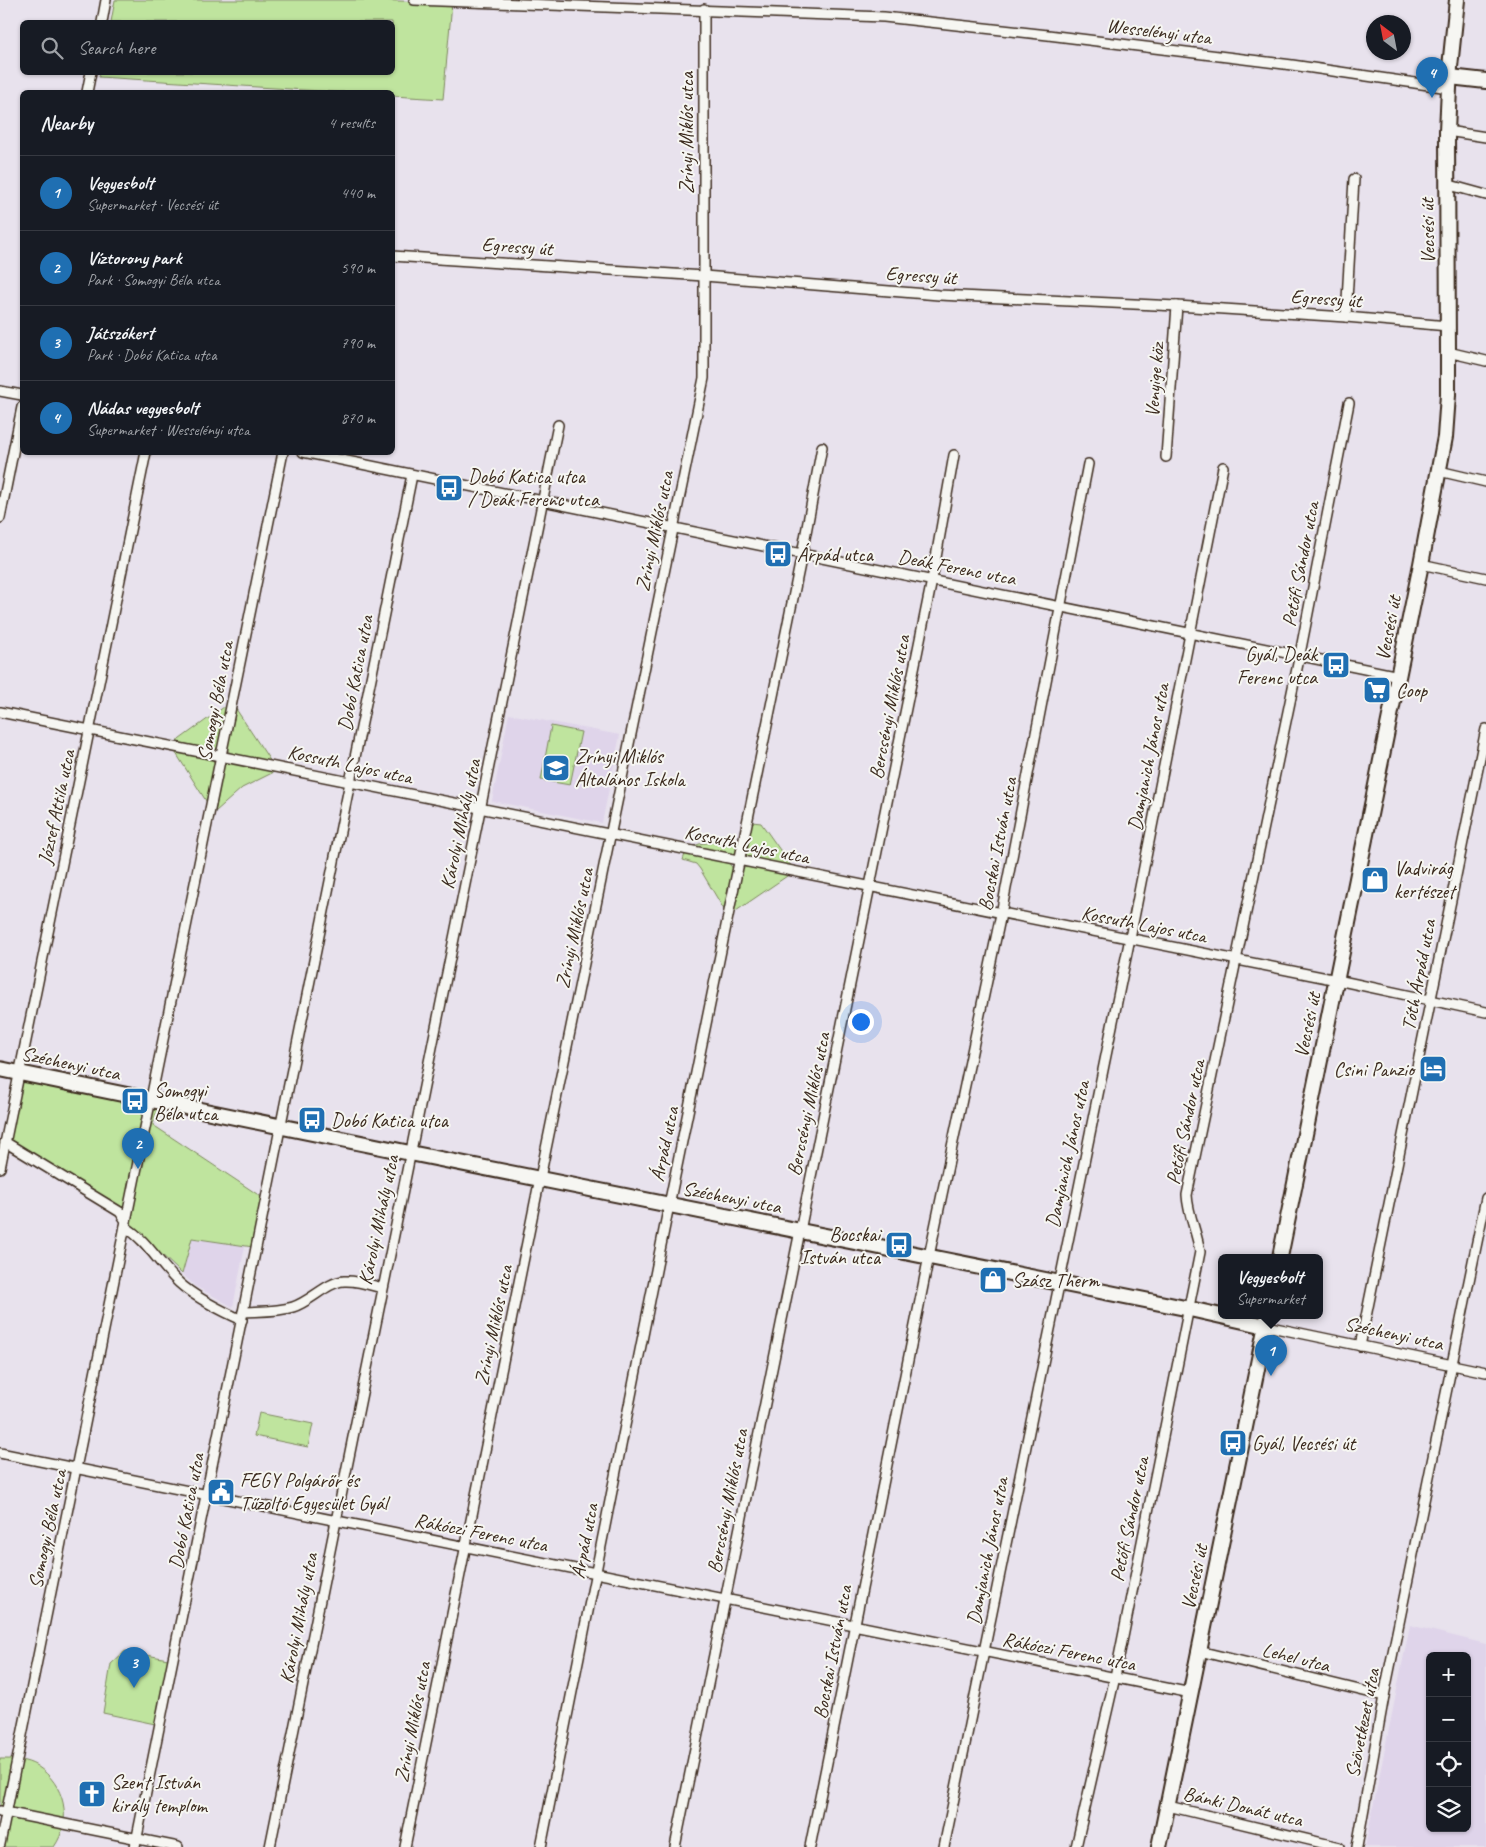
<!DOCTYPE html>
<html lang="en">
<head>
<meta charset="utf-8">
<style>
  body { margin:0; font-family:Caveat,sans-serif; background:#20242c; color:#f1f3f6 }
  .controls { position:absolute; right:15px; bottom:15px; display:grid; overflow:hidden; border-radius:8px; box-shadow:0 1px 4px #0004 }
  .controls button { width:45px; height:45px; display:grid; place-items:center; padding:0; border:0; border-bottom:1px solid #363941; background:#171b24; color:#f1f3f6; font:25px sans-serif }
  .compass { position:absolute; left:1366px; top:15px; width:45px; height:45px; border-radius:50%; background:#171b24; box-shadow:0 1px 4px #0004; rotate:328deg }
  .you { position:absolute; left:860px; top:1021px; width:18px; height:18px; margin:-12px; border:4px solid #fff; border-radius:50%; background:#1a73e8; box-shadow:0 0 0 8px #1a73e833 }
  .badge { display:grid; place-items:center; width:32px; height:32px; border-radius:50%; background:#1f6fb2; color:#fff; font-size:16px; font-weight:700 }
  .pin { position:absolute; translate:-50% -41px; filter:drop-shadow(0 1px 2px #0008) }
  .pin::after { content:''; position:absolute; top:26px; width:18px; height:15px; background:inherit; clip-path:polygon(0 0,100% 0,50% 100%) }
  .popup { position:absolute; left:1218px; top:1254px; width:105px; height:65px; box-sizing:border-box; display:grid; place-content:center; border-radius:8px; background:#171b24; filter:drop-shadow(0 1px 4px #0005); font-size:16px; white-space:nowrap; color:#9ea1a6 }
  .popup b { font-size:19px; color:#f1f3f6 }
  .popup::after { content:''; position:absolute; left:50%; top:100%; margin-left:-10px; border:10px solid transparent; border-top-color:#171b24 }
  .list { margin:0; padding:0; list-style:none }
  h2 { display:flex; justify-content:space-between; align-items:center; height:65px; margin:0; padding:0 20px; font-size:21px }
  h2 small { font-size:16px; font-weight:400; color:#9ea1a6 }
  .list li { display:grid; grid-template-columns:32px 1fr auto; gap:15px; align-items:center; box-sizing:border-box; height:75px; padding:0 20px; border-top:1px solid #363941 }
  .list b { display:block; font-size:19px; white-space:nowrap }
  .list p { margin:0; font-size:16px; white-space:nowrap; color:#9ea1a6 }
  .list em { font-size:16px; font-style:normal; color:#9ea1a6 }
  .icon { flex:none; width:28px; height:28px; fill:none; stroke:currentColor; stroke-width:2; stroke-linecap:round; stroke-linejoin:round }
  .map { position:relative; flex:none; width:1486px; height:1847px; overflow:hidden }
  .search { position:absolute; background:#171b24; box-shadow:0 1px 4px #0004; left:20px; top:20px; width:375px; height:55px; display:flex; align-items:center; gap:12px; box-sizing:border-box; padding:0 18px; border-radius:8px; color:#9ea1a6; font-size:19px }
  .panel { position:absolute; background:#171b24; box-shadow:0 1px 4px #0004; left:20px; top:90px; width:375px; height:365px; border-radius:8px }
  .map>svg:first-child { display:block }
</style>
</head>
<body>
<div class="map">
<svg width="1486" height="1847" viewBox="0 0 1486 1847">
  <rect width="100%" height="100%" fill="#e8e2ed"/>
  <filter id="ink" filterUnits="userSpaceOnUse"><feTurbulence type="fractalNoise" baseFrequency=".02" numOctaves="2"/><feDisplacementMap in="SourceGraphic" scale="10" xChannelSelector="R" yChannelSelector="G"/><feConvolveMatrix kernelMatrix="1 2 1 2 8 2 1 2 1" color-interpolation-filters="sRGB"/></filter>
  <g filter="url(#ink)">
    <g fill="#dfd4ea" fill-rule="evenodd">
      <polygon points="509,714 620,735 602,823 492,801"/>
      <polygon points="192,1238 245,1246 233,1307 195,1286 182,1274"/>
      <path d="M1410,1625L1486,1644V1847H1365ZM1430,1656H1467V1828H1430Z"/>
    </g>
    <g fill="#bfe49e" stroke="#7d875e">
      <polygon points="115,0 374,0 452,3 443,99 393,96 392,92 337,92 99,77 100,72 392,72 392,22 111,22"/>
      <polygon points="228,704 220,746 214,750 176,742"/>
      <polygon points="236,709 271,762 230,753 227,749"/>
      <polygon points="551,726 581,732 570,785 541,780"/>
      <polygon points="174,750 211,758 215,763 208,804"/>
      <polygon points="228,762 274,772 242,788 215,812 224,764"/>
      <polygon points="752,822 761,823 792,867 749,858 746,855"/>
      <path d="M720,839L739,844L738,851L732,855L693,847C704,840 708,846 720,839Z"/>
      <polygon points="685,854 729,863 733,869 726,913 700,869 696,864 683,860"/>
      <polygon points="746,867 790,874 733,913 741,870"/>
      <polygon points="21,1077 158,1107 153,1125 263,1198 253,1247 192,1238 182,1274 131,1225 132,1216 9,1141"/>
      <polygon points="259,1413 313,1424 308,1447 254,1436"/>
      <polygon points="125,1651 168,1659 155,1724 103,1713 111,1664"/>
      <path d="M0,1759C13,1759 26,1759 37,1766C65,1784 73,1820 54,1847H0Z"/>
    </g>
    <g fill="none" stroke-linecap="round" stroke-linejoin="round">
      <defs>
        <g id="street">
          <polyline points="414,0 884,17 1048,35 1292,65 1449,88"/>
          <polyline points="102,22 106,0"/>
          <polyline points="87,92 91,72"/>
          <polyline points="1447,131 1486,137"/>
          <polyline points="1446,184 1486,195"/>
          <polyline points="392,256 704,276 939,295 1177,306 1346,317 1448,326"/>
          <polyline points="1346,317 1354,179"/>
          <polyline points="1448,352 1486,361"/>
          <polyline points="0,391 22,395"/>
          <polyline points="303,452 1399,676"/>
          <polyline points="1166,457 1177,306"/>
          <polyline points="1439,471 1486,482"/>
          <polyline points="0,518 22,407"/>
          <polyline points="1421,564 1486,578"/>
          <polyline points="0,712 1337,980 1486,1012"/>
          <polyline points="0,1168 146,452"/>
          <polyline points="126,1221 283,452"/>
          <path d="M125,1227C149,1241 162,1270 184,1287C202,1301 222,1311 242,1320"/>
          <path d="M243,1312C260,1311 277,1312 293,1307C310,1302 327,1282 344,1281C357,1280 371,1285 382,1288"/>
          <polyline points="1266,1326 1486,1372"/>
          <polyline points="1360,1346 1486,729"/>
          <polyline points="0,1453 1191,1693"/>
          <polyline points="1199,1651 1384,1696"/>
          <polyline points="1168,1806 1339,1847"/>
          <polyline points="0,1811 178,1847"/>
          <polyline points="0,1844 126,1221 120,1212 5,1142"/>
          <polyline points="135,1847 412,475"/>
          <polyline points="270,1847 558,425"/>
          <polyline points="405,1847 540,1178 704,378 704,9"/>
          <polyline points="541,1847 669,1205 802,554 822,447"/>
          <polyline points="675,1847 932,580 954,455"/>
          <polyline points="810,1847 929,1256 1001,914 1088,464"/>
          <polyline points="944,1847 1130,938 1223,467"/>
          <path d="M1076,1847L1115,1677L1200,1252C1197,1232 1188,1215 1187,1195L1300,654L1349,403"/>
          <polyline points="1357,1847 1384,1696 1486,1198"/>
        </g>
        <g id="secondary">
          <polyline points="1450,77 1486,81"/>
          <polyline points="0,1069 410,1153 1190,1309 1266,1326"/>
          <polyline points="1280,1257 1421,564 1445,437 1448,395 1448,352 1447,131 1450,67 1457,0"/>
          <polyline points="1159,1847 1268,1315"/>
        </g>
      </defs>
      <use href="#street" stroke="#3b2a1e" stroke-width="12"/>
      <use href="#secondary" stroke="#3b2a1e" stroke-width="18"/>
      <use href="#street" stroke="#f6f6f2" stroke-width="9"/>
      <use href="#secondary" stroke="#f6f6f2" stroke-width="14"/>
    </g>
  </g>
  <defs>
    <symbol id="bus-square" viewBox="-11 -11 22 22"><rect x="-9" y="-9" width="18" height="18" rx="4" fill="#1f6fb2" stroke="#f6f6f2"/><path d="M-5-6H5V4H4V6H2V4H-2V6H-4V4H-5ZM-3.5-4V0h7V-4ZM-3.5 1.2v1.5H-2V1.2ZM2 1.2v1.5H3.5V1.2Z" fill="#fff"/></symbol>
    <symbol id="supermarket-square" viewBox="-11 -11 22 22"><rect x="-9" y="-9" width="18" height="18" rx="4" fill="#1f6fb2" stroke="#f6f6f2"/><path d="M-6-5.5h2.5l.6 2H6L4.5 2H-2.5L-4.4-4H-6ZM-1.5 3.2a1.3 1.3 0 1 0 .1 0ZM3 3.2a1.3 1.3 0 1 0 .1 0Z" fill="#fff"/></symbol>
    <symbol id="school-square" viewBox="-11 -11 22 22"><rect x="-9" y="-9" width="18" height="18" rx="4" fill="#1f6fb2" stroke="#f6f6f2"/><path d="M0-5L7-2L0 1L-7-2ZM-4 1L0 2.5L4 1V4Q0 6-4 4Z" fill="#fff"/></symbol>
    <symbol id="shop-square" viewBox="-11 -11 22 22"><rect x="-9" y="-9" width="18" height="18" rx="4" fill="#1f6fb2" stroke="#f6f6f2"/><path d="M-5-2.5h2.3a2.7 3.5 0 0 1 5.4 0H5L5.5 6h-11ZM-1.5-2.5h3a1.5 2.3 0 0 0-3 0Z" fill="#fff"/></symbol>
    <symbol id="hotel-square" viewBox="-11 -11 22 22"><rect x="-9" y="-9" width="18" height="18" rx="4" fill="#1f6fb2" stroke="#f6f6f2"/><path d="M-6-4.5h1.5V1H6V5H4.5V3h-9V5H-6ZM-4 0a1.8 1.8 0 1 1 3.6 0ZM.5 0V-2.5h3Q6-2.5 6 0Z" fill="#fff"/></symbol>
    <symbol id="civic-square" viewBox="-11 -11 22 22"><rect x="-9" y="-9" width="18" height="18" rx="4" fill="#1f6fb2" stroke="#f6f6f2"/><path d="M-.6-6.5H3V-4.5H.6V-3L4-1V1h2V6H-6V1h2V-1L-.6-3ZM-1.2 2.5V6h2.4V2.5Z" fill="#fff"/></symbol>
    <symbol id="church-square" viewBox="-11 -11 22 22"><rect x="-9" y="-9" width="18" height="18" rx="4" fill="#1f6fb2" stroke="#f6f6f2"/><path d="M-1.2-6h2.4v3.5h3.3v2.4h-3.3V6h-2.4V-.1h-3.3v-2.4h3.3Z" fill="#fff"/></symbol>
  </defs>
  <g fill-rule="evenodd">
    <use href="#bus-square" x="433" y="472" width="32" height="32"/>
    <use href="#bus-square" x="762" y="538" width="32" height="32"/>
    <use href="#bus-square" x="1320" y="649" width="32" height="32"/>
    <use href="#supermarket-square" x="1361" y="674" width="32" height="32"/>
    <use href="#school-square" x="540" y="752" width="32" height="32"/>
    <use href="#shop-square" x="1359" y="864" width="32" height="32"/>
    <use href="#hotel-square" x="1417" y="1053" width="32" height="32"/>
    <use href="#bus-square" x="119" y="1085" width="32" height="32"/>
    <use href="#bus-square" x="296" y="1104" width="32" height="32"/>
    <use href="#bus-square" x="883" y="1229" width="32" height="32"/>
    <use href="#shop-square" x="977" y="1264" width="32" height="32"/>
    <use href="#bus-square" x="1217" y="1427" width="32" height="32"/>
    <use href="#civic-square" x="205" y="1476" width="32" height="32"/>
    <use href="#church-square" x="76" y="1778" width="32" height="32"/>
  </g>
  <g text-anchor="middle" stroke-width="4" stroke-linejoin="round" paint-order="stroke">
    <g font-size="20" fill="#3b2a1e" stroke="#f6f6f2">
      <text transform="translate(1159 31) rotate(7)" y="7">Wesselényi utca</text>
      <text transform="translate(686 133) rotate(-90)" y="7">Zrínyi Miklós utca</text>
      <text transform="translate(1427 231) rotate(-91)" y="7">Vecsési út</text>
      <text transform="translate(517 246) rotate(4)" y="7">Egressy út</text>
      <text transform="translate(921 275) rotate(4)" y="7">Egressy út</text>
      <text transform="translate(1326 298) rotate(4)" y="7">Egressy út</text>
      <text transform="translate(1154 380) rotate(-86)" y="7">Venyige köz</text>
      <text transform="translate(654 531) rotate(-78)" y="7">Zrínyi Miklós utca</text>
      <text transform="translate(1300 564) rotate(-79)" y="7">Petőfi Sándor utca</text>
      <text transform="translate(957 567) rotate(11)" y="7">Deák Ferenc utca</text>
      <text transform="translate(1388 628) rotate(-79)" y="7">Vecsési út</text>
      <text transform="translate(355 673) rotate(-79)" y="7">Dobó Katica utca</text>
      <text transform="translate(215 701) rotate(-79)" y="7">Somogyi Béla utca</text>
      <text transform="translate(889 707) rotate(-79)" y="7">Bercsényi Miklós utca</text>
      <text transform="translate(1148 757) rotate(-79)" y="7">Damjanich János utca</text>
      <text transform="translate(350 764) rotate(12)" y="7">Kossuth Lajos utca</text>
      <text transform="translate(56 807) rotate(-78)" y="7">József Attila utca</text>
      <text transform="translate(460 824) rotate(-78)" y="7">Károlyi Mihály utca</text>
      <text transform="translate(747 844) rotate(12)" y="7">Kossuth Lajos utca</text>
      <text transform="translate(997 844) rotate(-79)" y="7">Bocskai István utca</text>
      <text transform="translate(1144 924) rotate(11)" y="7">Kossuth Lajos utca</text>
      <text transform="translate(574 928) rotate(-78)" y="7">Zrínyi Miklós utca</text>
      <text transform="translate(1418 975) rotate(-79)" y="7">Tóth Árpád utca</text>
      <text transform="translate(1307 1025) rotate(-78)" y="7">Vecsési út</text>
      <text transform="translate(71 1063) rotate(12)" y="7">Széchenyi utca</text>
      <text transform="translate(808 1104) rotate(-78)" y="7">Bercsényi Miklós utca</text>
      <text transform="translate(1185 1122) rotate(-78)" y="7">Petőfi Sándor utca</text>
      <text transform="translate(664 1144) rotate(-78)" y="7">Árpád utca</text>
      <text transform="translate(1067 1154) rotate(-78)" y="7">Damjanich János utca</text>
      <text transform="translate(732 1197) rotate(11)" y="7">Széchenyi utca</text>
      <text transform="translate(378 1220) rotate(-78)" y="7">Károlyi Mihály utca</text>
      <text transform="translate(493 1325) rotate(-78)" y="7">Zrínyi Miklós utca</text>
      <text transform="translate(1394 1333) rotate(12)" y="7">Széchenyi utca</text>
      <text transform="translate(727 1501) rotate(-79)" y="7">Bercsényi Miklós utca</text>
      <text transform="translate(186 1511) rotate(-79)" y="7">Dobó Katica utca</text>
      <text transform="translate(1129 1519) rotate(-78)" y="7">Petőfi Sándor utca</text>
      <text transform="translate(47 1529) rotate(-78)" y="7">Somogyi Béla utca</text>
      <text transform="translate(481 1532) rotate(11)" y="7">Rákóczi Ferenc utca</text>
      <text transform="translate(584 1541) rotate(-79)" y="7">Árpád utca</text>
      <text transform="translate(987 1551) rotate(-79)" y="7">Damjanich János utca</text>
      <text transform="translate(1194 1577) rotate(-78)" y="7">Vecsési út</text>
      <text transform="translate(298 1618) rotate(-79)" y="7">Károlyi Mihály utca</text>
      <text transform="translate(1069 1651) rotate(11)" y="7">Rákóczi Ferenc utca</text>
      <text transform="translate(832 1652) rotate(-79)" y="7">Bocskai István utca</text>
      <text transform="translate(1296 1657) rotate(14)" y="7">Lehel utca</text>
      <text transform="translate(412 1722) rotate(-79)" y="7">Zrínyi Miklós utca</text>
      <text transform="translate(1362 1723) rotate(-79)" y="7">Szövetkezet utca</text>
      <text transform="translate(1243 1806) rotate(13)" y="7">Bánki Donát utca</text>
    </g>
    <g font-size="20" fill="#3b2a1e" stroke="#f6f6f2" text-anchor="start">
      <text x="468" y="483">Dobó Katica utca<tspan x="468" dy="23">/ Deák Ferenc utca</tspan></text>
      <text x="797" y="561">Árpád utca</text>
      <text x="1317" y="661" text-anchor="end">Gyál, Deák<tspan x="1317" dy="23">Ferenc utca</tspan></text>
      <text x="1396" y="697">Coop</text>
      <text x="575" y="763">Zrínyi Miklós<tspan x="575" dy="23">Általános Iskola</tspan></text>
      <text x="1394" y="875">Vadvirág<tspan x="1394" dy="23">kertészet</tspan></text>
      <text x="1414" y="1076" text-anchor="end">Csini Panzio</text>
      <text x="154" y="1097">Somogyi<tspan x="154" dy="23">Béla utca</tspan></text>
      <text x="331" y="1127">Dobó Katica utca</text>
      <text x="880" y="1241" text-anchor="end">Bocskai<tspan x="880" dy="23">István utca</tspan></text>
      <text x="1012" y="1287">Szász Therm</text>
      <text x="1252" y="1450">Gyál, Vecsési út</text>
      <text x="240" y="1487">FEGY Polgárőr és<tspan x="240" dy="23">Tűzoltó Egyesület Gyál</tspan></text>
      <text x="111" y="1789">Szent István<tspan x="111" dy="23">király templom</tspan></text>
    </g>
  </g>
</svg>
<div class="controls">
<button>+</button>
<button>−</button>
<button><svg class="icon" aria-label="locate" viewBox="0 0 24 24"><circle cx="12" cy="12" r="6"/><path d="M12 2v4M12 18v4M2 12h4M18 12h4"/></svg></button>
<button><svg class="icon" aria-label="layers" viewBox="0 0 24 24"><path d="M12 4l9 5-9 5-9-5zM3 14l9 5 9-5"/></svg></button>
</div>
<svg class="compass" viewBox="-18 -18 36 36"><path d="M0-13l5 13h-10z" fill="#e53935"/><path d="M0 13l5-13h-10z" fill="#9ea1a6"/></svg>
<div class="you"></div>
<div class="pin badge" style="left:1271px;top:1376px">1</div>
<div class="popup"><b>Vegyesbolt</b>Supermarket</div>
<div class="pin badge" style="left:138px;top:1169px">2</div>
<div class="pin badge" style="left:134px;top:1688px">3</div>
<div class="pin badge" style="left:1432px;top:98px">4</div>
<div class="search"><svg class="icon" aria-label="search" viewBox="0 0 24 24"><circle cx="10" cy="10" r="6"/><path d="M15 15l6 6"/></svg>Search here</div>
<section class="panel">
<h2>Nearby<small>4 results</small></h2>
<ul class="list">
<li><span class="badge">1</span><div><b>Vegyesbolt</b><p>Supermarket · Vecsési út</p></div><em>440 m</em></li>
<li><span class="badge">2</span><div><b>Víztorony park</b><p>Park · Somogyi Béla utca</p></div><em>590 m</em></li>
<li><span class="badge">3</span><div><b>Játszókert</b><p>Park · Dobó Katica utca</p></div><em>790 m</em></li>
<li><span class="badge">4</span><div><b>Nádas vegyesbolt</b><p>Supermarket · Wesselényi utca</p></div><em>870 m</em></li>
</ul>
</section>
</div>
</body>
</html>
